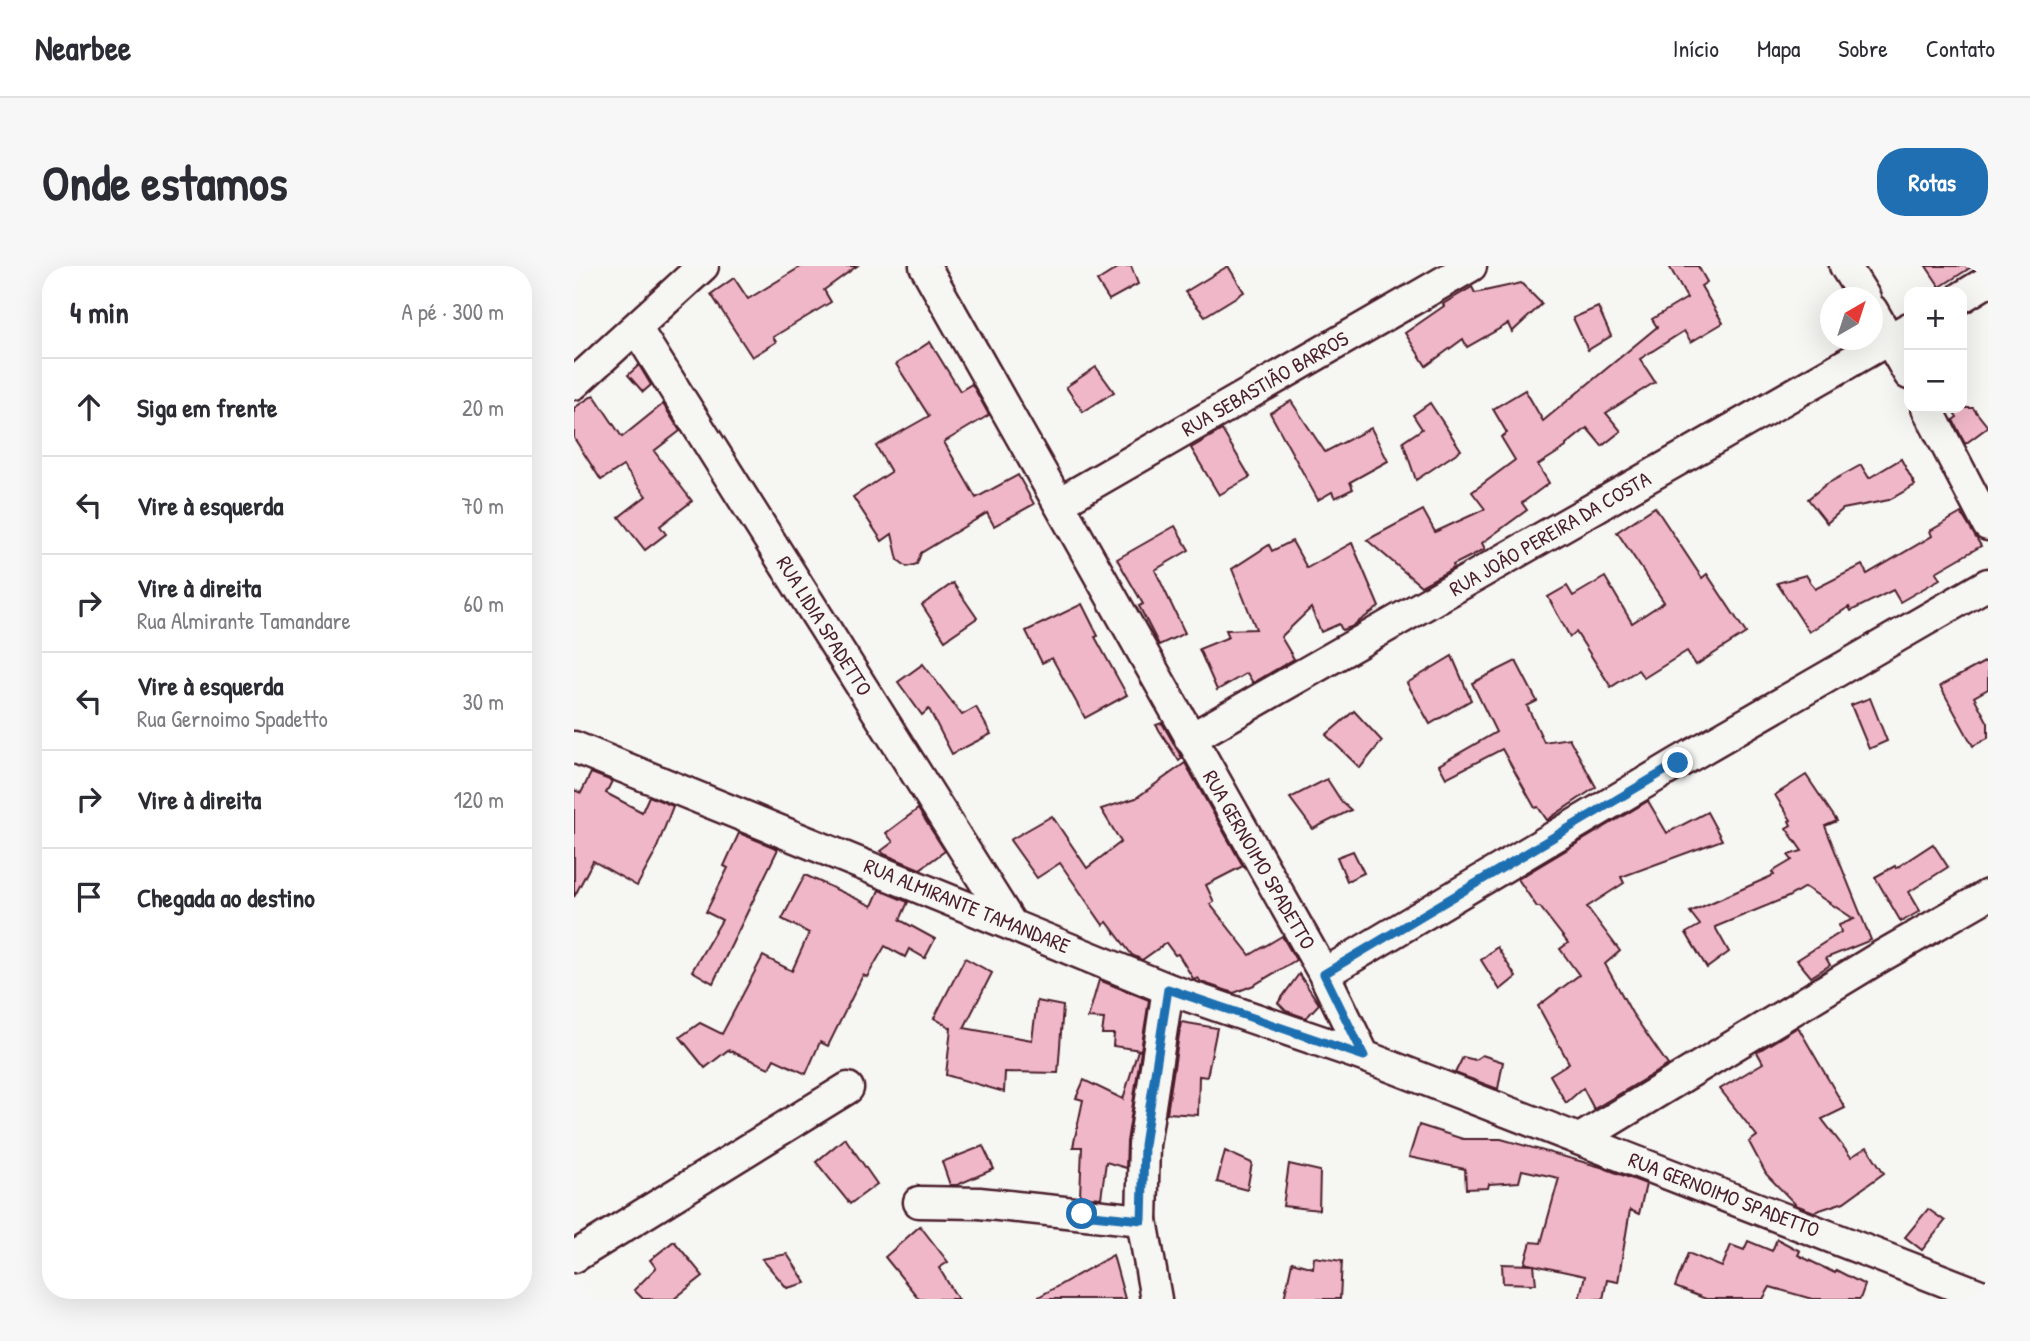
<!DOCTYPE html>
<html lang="pt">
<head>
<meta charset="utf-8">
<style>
  body { margin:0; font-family:"Patrick Hand",sans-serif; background:#f7f7f7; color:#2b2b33 }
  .controls { position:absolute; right:21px; top:21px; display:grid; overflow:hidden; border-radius:14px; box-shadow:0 7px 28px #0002 }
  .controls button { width:63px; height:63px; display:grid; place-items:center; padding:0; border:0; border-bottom:2px solid #e1e1e2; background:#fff; color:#2b2b33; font:35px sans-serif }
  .compass { position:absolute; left:1246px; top:21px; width:63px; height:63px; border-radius:50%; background:#fff; box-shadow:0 7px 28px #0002; rotate:39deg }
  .stop { position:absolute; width:21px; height:21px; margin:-16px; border:5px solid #1f6fb2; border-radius:50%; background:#fff }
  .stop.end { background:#1f6fb2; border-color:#fff; box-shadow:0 2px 7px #0008 }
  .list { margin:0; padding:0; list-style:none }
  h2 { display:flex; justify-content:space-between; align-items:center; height:91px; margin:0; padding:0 28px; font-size:30px }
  h2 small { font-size:23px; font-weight:400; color:#7c7c81 }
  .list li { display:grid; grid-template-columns:46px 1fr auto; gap:21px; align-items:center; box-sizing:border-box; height:98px; padding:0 28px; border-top:2px solid #e1e1e2 }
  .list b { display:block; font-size:26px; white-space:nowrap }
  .list p { margin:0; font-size:23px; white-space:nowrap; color:#7c7c81 }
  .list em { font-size:23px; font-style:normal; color:#7c7c81 }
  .icon { flex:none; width:38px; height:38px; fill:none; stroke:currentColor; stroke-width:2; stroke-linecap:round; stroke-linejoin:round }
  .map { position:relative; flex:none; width:1414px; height:1033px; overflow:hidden; border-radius:28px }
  header { display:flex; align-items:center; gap:42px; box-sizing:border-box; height:98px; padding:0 35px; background:#fff; border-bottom:2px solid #e1e1e2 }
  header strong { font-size:33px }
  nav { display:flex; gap:38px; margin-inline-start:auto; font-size:24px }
  .intro { display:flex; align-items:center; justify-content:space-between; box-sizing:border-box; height:168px; padding:0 42px }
  h1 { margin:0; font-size:49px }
  .button { padding:18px 32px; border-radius:28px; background:#1f6fb2; color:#fff; font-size:24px; font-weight:700 }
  main { display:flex; gap:42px; padding:0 42px }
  aside { flex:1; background:#fff; border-radius:28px; box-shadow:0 7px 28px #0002 }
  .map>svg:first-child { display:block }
</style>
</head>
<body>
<header>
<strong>Nearbee</strong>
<nav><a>Início</a><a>Mapa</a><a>Sobre</a><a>Contato</a></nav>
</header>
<div class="intro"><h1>Onde estamos</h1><a class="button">Rotas</a></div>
<main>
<aside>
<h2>4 min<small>A pé · 300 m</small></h2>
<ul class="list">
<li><svg class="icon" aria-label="ahead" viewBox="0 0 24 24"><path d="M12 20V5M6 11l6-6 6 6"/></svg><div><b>Siga em frente</b></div><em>20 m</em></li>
<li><svg class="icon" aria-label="left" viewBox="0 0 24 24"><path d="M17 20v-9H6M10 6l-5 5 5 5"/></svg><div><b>Vire à esquerda</b></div><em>70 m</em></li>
<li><svg class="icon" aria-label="right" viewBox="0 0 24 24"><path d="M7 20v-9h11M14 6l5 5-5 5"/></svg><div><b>Vire à direita</b><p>Rua Almirante Tamandare</p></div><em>60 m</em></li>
<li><svg class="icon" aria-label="left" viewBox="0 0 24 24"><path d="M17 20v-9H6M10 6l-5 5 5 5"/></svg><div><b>Vire à esquerda</b><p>Rua Gernoimo Spadetto</p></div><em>30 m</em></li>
<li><svg class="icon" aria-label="right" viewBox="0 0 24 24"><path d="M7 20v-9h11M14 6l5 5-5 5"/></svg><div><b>Vire à direita</b></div><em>120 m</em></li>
<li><svg class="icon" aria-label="arrive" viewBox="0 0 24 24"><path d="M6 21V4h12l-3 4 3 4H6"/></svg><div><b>Chegada ao destino</b></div></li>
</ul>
</aside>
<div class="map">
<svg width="1414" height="1033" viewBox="0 0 1414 1033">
  <rect width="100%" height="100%" fill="#f6f6f2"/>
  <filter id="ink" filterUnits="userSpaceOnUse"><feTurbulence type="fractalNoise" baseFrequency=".0143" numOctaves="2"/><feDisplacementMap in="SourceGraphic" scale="14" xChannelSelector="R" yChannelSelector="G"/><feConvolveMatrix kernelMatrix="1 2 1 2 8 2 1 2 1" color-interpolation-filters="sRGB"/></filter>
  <g filter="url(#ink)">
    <g fill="#f0b7c8" stroke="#4a1f2b" stroke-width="2">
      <polygon points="228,0 283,0 250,24 257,36 199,71 202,76 178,91 137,28 160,12 174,33"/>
      <polygon points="547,0 557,0 564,18 535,34 523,15"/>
      <polygon points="654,0 670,26 631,50 611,26"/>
      <polygon points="1095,0 1124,0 1133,16 1127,20 1149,57 1117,76 1110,65 1066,93 1081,116 1032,147 1047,165 1028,180 1013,162 992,179 992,181 964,199 975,217 948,237 953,244 908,277 911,283 879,299 880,302 847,320 793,274 849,244 861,266 911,243 898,226 941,194 927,171 933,167 919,143 951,124 969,155 1083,61 1078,53 1113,32"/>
      <polygon points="1352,0 1399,0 1366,21"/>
      <polygon points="947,17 968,38 938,66 934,58 893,81 889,73 852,100 831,67 870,40 869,38 898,21 901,27"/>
      <polygon points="1024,41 1037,70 1014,84 999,52"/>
      <polygon points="356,76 386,125 398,118 415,149 370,176 402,232 444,209 460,238 420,260 413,247 347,287 343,298 333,301 324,294 318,268 308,275 279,231 317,206 302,180 355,150 322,98"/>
      <polygon points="65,99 77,119 69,126 54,109"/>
      <polygon points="522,101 540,126 509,146 492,121"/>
      <polygon points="20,129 48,171 89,138 106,165 80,185 118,235 86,260 92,268 71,284 45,251 72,230 49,200 27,214 0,172 0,142"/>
      <polygon points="717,135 751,186 797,162 814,195 776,216 779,223 761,232 758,226 744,234 696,147"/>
      <polygon points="856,137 887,184 842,214 829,176 848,163 839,149"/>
      <polygon points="1377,142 1399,142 1414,161 1391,178 1379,154 1383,151"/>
      <polygon points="648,164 676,211 645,229 617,182"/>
      <polygon points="1327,193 1341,219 1315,234 1269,243 1253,257 1234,233 1251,219 1287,199 1295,212"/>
      <polygon points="1081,241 1128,312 1133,308 1172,367 1122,399 1113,385 1070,412 1064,404 1037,421 1002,366 996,371 974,331 993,320 999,330 1031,311 1058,357 1090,336 1043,266"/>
      <polygon points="1387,247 1407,280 1362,306 1366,313 1326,336 1319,324 1277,345 1275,341 1235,366 1203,317 1232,309 1241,323 1288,299 1293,308 1358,270 1356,265"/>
      <polygon points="601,260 615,284 581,304 611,367 585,379 565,340 569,338 543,293"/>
      <polygon points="718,275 733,302 778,277 805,341 777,361 768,364 765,358 747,366 737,342 707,371 720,393 679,417 673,407 643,424 625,383 655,371 652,364 682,363 658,303 695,279 698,285"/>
      <polygon points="379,317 403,352 371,374 348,339"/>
      <polygon points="508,338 524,370 521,371 553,429 511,452 478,392 468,397 452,365"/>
      <polygon points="878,390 897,434 856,458 833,417"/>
      <polygon points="1414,394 1414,423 1400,431 1414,457 1414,472 1399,480 1366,420"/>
      <polygon points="942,395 963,435 953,440 970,476 995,472 1022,521 973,554 964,541 961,542 928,483 872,512 865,499 922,466 898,417"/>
      <polygon points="349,398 388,449 402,441 417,468 378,488 355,443 348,449 324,416"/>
      <polygon points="1296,432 1313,475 1295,483 1277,439"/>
      <polygon points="780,445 808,475 786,502 752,469"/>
      <polygon points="588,457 608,492 605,495 582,459"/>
      <polygon points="611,497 669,600 632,619 640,636 636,638 676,689 708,670 722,694 680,719 660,727 627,716 624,712 620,714 604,688 601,689 592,677 568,694 558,689 533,656 529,659 486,597 463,612 436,574 478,550 513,602 547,576 527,543 562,532"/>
      <polygon points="17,507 38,515 32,527 68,546 75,530 99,540 80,589 63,620 19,595 0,631 0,524 7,527"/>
      <polygon points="1232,509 1263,555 1251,560 1297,674 1252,692 1256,699 1237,711 1223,694 1267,666 1265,659 1280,653 1231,621 1214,631 1141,661 1155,686 1133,702 1112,667 1126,659 1116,646 1200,609 1198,606 1218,594 1214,589 1228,585 1212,562 1217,559 1215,555 1217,554 1201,529"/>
      <polygon points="753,513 768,536 777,544 739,563 716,532"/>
      <polygon points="1074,535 1093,567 1133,546 1148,574 1047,611 1050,617 1013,641 1046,685 1031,698 1058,747 1094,799 1020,843 1009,822 992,837 976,809 995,797 964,740 1005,709 986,683 994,677 966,641 963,641 944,613"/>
      <polygon points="344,543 371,585 346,603 310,588 307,585 319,576 312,567"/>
      <polygon points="165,567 204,583 139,717 118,705 148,654 132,646 154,602 150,600"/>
      <polygon points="1359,578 1374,601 1335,626 1346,645 1327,656 1301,611 1321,600 1322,602"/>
      <polygon points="779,585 790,607 773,615 763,591"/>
      <polygon points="231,609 298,640 305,624 334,636 326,654 361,673 351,692 335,683 331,691 311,680 293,711 289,709 254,780 246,776 232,808 200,793 195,802 154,784 131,802 106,771 126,757 148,768 189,690 218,705 235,667 208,653"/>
      <polygon points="923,681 942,711 926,724 907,694"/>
      <polygon points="391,692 418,707 390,762 458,774 463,735 489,740 484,807 431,806 430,826 372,809 377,762 360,752"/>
      <polygon points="725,708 745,738 732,752 712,745 704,737"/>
      <polygon points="525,714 575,734 567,784 539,780 540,768 528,768 530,753 514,752"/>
      <polygon points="607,756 643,762 633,811 625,810 624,849 593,847"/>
      <polygon points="1224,761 1271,842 1248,853 1277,891 1293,881 1310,907 1270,936 1240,946 1222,939 1192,908 1175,876 1183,870 1146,823 1189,797 1183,786"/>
      <polygon points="564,784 567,785 553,876 552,902 532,896 527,932 506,930 508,881 499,881 509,834 502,832 510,814 549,833"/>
      <polygon points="908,789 929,796 924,823 881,807 889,791 901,794"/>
      <polygon points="845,859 889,873 927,873 1027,901 1072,918 1065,948 1056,944 1044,1016 1033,1014 1029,1033 1005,1033 1011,1010 960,999 962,1018 929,1017 928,998 959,999 951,997 957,976 967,977 985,912 948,904 945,916 915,918 914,922 892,923 891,903 835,891"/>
      <polygon points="271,872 303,918 276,938 242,896"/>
      <polygon points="409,880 420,903 383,919 376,919 368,896"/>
      <polygon points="651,885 678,897 673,924 643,916"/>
      <polygon points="715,898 746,905 745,944 709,940"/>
      <polygon points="1354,943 1371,955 1348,984 1331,971"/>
      <polygon points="346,960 374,996 365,1002 384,1033 345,1033 311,991"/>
      <polygon points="1203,973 1226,985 1224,989 1261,1007 1262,1004 1291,1019 1286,1033 1238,1033 1196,1021 1189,1033 1132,1033 1101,1021 1114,987 1148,1001 1157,979 1170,984 1174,975 1198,985"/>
      <polygon points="100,975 129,1010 100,1033 69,1033 60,1024 82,1002 76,994"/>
      <polygon points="213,988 232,1017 213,1022 188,993"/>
      <polygon points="539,989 551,1033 461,1033"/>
      <polygon points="740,991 768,995 766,1033 710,1033 718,996 739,1002"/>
    </g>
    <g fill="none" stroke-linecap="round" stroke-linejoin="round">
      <defs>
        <g id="minor">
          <polyline points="351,0 750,708 790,790 1414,1032"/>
          <polyline points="1271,0 1291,32"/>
          <polyline points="1388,31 1414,15"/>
          <polyline points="1298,44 1335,108"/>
          <polyline points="62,62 437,658"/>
          <polyline points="0,118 129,0"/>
          <polyline points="1353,142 1414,259"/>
          <polyline points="485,237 897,0"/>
          <polyline points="616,473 1335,62"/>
          <polyline points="0,481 594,723 790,790"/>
          <polyline points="750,708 1104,497 1414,318"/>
          <polyline points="1006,873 1306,691 1414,629"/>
          <polyline points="345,936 405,937 568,954"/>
          <polyline points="0,991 274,822"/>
          <polyline points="582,1033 568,954 570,879 594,723"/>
        </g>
      </defs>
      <use href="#minor" stroke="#4a1f2b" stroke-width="35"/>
      <use href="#minor" stroke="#f6f6f2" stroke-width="30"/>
    </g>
  </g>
  <g fill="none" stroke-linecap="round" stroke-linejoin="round" filter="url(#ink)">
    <polyline stroke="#1f6fb2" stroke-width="9" points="508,948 568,954 570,879 594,723 790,790 750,708 1104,497"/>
  </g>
  <g text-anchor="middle" stroke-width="5" stroke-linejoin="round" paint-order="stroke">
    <g font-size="21" fill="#4a1f2b" stroke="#f6f6f2">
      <text transform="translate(691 118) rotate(-30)" y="7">RUA SEBASTIÃO BARROS</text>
      <text transform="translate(976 268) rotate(-30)" y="7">RUA JOÃO PEREIRA DA COSTA</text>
      <text transform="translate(250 360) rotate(58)" y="7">RUA LIDIA SPADETTO</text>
      <text transform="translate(685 594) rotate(60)" y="7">RUA GERNOIMO SPADETTO</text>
      <text transform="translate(393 640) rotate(22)" y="7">RUA ALMIRANTE TAMANDARE</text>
      <text transform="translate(1150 929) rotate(21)" y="7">RUA GERNOIMO SPADETTO</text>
    </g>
  </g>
</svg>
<div class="controls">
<button>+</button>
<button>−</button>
</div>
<svg class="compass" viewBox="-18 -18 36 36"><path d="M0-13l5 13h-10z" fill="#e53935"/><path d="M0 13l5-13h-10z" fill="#7c7c81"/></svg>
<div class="stop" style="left:508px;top:948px"></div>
<div class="stop end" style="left:1104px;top:497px"></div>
</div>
</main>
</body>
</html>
